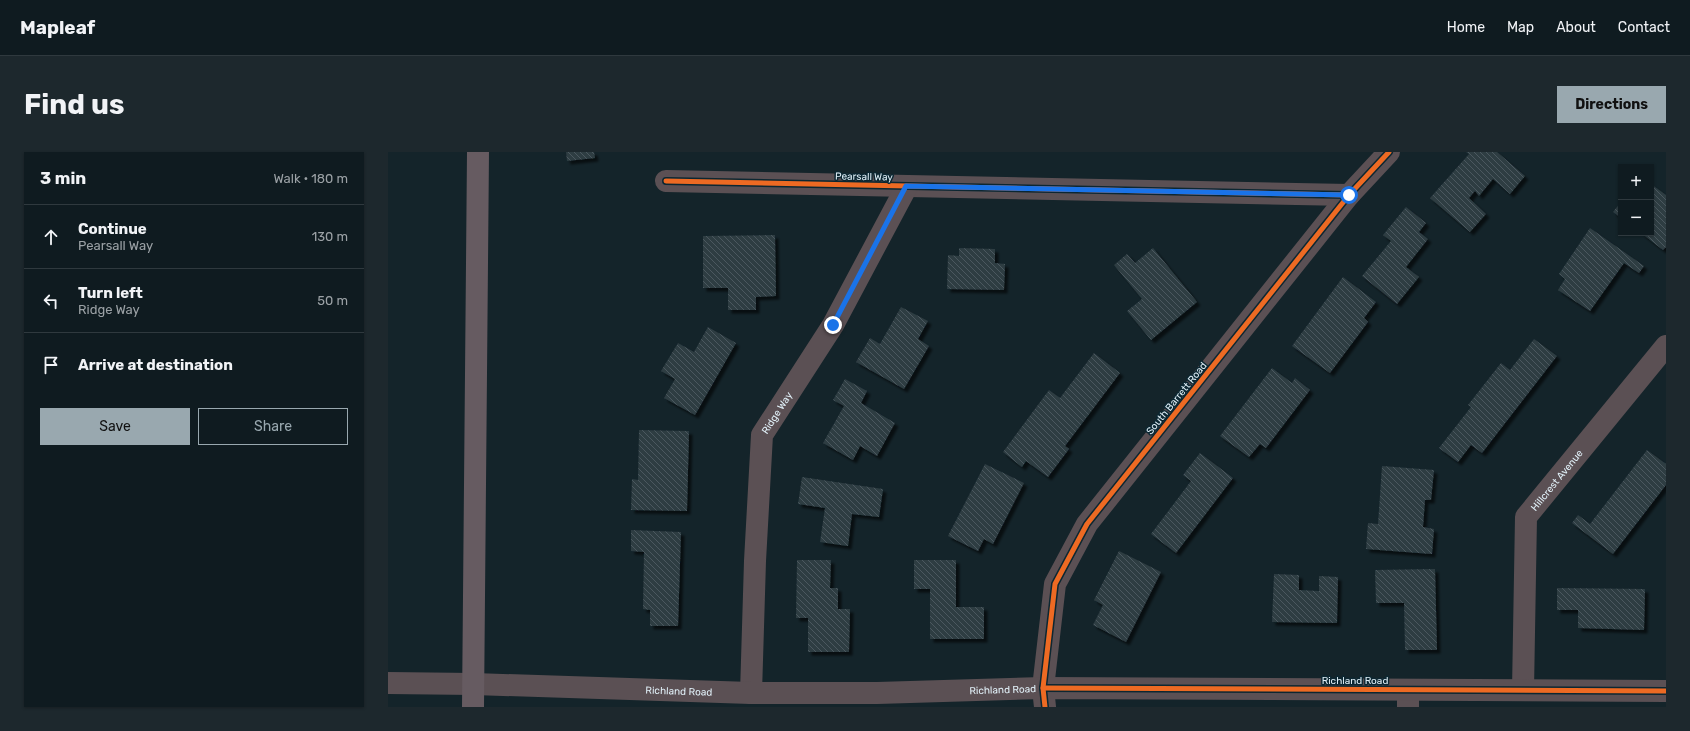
<!DOCTYPE html>
<html lang="en">
<head>
<meta charset="utf-8">
<style>
  body { margin:0; font-family:Rubik,sans-serif; background:#1d282d; color:#f1f3f6 }
  .controls { position:absolute; right:12px; top:12px; display:grid; overflow:hidden; border-radius:0px; box-shadow:0 1px 3px #0004 }
  .controls button { width:36px; height:36px; display:grid; place-items:center; padding:0; border:0; border-bottom:1px solid #2f393e; background:#0f1b20; color:#f1f3f6; font:20px sans-serif }
  .stop { position:absolute; width:12px; height:12px; margin:-9px; border:3px solid #1a73e8; border-radius:50%; background:#fff }
  .stop.end { background:#1a73e8; border-color:#fff; box-shadow:0 1px 4px #0008 }
  .list { margin:0; padding:0; list-style:none }
  h2 { display:flex; justify-content:space-between; align-items:center; height:52px; margin:0; padding:0 16px; font-size:17px }
  h2 small { font-size:13px; font-weight:400; color:#9ba1a5 }
  .list li { display:grid; grid-template-columns:26px 1fr auto; gap:12px; align-items:center; box-sizing:border-box; height:64px; padding:0 16px; border-top:1px solid #2f393e }
  .list b { display:block; font-size:15px; white-space:nowrap }
  .list p { margin:0; font-size:13px; white-space:nowrap; color:#9ba1a5 }
  .list em { font-size:13px; font-style:normal; color:#9ba1a5 }
  .actions { display:flex; gap:8px; padding:12px 16px }
  .actions a { flex:1; padding:9px 0; border:1px solid #99a8af; border-radius:0px; text-align:center; font-size:14px; color:#99a8af }
  .actions .main { background:#99a8af; color:#111 }
  .icon { flex:none; width:22px; height:22px; fill:none; stroke:currentColor; stroke-width:2; stroke-linecap:round; stroke-linejoin:round }
  .map { position:relative; flex:none; width:1278px; height:555px; overflow:hidden; border-radius:0px }
  header { display:flex; align-items:center; gap:24px; box-sizing:border-box; height:56px; padding:0 20px; background:#0f1b20; border-bottom:1px solid #2f393e }
  header strong { font-size:19px }
  nav { display:flex; gap:22px; margin-inline-start:auto; font-size:14px }
  .intro { display:flex; align-items:center; justify-content:space-between; box-sizing:border-box; height:96px; padding:0 24px }
  h1 { margin:0; font-size:28px }
  .button { padding:10px 18px; border-radius:0px; background:#99a8af; color:#111; font-size:14px; font-weight:700 }
  main { display:flex; gap:24px; padding:0 24px }
  aside { flex:1; background:#0f1b20; border-radius:0px; box-shadow:0 1px 3px #0004 }
  .map>svg:first-child { display:block }
</style>
</head>
<body>
<header>
<strong>Mapleaf</strong>
<nav><a>Home</a><a>Map</a><a>About</a><a>Contact</a></nav>
</header>
<div class="intro"><h1>Find us</h1><a class="button">Directions</a></div>
<main>
<aside>
<h2>3 min<small>Walk · 180 m</small></h2>
<ul class="list">
<li><svg class="icon" aria-label="ahead" viewBox="0 0 24 24"><path d="M12 20V5M6 11l6-6 6 6"/></svg><div><b>Continue</b><p>Pearsall Way</p></div><em>130 m</em></li>
<li><svg class="icon" aria-label="left" viewBox="0 0 24 24"><path d="M17 20v-9H6M10 6l-5 5 5 5"/></svg><div><b>Turn left</b><p>Ridge Way</p></div><em>50 m</em></li>
<li><svg class="icon" aria-label="arrive" viewBox="0 0 24 24"><path d="M6 21V4h12l-3 4 3 4H6"/></svg><div><b>Arrive at destination</b></div></li>
</ul>
<div class="actions"><a class="main">Save</a><a>Share</a></div>
</aside>
<div class="map">
<svg width="1278" height="555" viewBox="0 0 1278 555">
  <defs>
    <pattern id="building-back-hatch" width="6" height="6" patternUnits="userSpaceOnUse"><rect width="6" height="6" fill="#2d3c42"/><path d="M-1 5l2 2M0 0l6 6M5-1l2 2" fill="none" stroke="#4b585e"/></pattern>
    <filter id="shadow"><feDropShadow dx="3.5" dy="3.5" stdDeviation="1" flood-color="#0009"/></filter>
  </defs>
  <rect width="100%" height="100%" fill="#14242a"/>
  <g fill="url(#building-back-hatch)" filter="url(#shadow)">
    <polygon points="178,0 206,0 207,6 179,9"/>
    <polygon points="1078,0 1109,0 1137,24 1122,42 1105,27 1091,44 1087,39 1081,46 1098,62 1082,80 1042,46 1081,2"/>
    <polygon points="1263,32 1278,43 1278,95 1275,98 1253,81 1263,81"/>
    <polygon points="1233,50 1233,66 1225,60"/>
    <polygon points="1018,55 1038,71 1031,80 1040,87 1018,115 1031,125 1009,152 974,124 1003,89 995,83"/>
    <polygon points="1202,76 1256,114 1251,121 1236,111 1202,159 1170,138 1177,127 1171,122"/>
    <polygon points="387,83 388,144 368,145 368,158 340,158 340,136 315,136 315,84"/>
    <polygon points="571,96 607,97 607,111 617,112 616,138 559,137 560,103 571,104"/>
    <polygon points="765,96 809,150 763,188 739,159 754,147 726,113 739,102 747,111"/>
    <polygon points="955,125 988,150 976,166 980,170 942,221 904,194"/>
    <polygon points="513,155 540,169 530,187 541,194 516,237 468,210 482,186 492,192"/>
    <polygon points="320,175 348,191 307,263 276,246 287,227 273,219 290,191 306,200"/>
    <polygon points="1146,187 1169,204 1094,301 1083,293 1070,310 1051,296 1083,255 1080,253 1113,211 1122,218"/>
    <polygon points="706,201 732,221 677,294 681,297 660,325 638,309 634,315 615,300 661,238 672,246"/>
    <polygon points="884,216 904,231 907,226 922,238 878,296 872,292 861,305 832,284"/>
    <polygon points="457,227 479,239 473,251 507,271 489,304 472,294 465,308 435,291 456,254 445,248"/>
    <polygon points="251,278 301,279 299,359 243,358 244,327 250,328"/>
    <polygon points="1259,298 1278,312 1278,333 1225,402 1184,371 1190,363 1202,372"/>
    <polygon points="812,301 845,326 788,401 763,382 803,329 795,323"/>
    <polygon points="597,312 636,331 605,392 596,387 590,399 560,384"/>
    <polygon points="994,314 1046,318 1043,348 1037,348 1035,375 1046,377 1044,402 978,397 980,371 990,372"/>
    <polygon points="414,325 495,337 491,365 464,362 460,394 432,390 437,356 410,352"/>
    <polygon points="243,378 293,380 290,474 262,474 262,458 255,457 256,400 243,399"/>
    <polygon points="731,399 773,420 738,490 705,473 715,453 706,448"/>
    <polygon points="409,408 443,408 442,436 450,436 450,457 462,457 461,500 420,500 420,466 408,466"/>
    <polygon points="526,408 568,408 568,455 596,455 596,487 542,487 542,437 526,437"/>
    <polygon points="1047,417 1049,498 1017,498 1016,451 988,451 987,418"/>
    <polygon points="886,422 911,423 911,438 931,439 931,424 950,425 949,471 884,470"/>
    <polygon points="1169,436 1257,437 1256,478 1190,476 1190,458 1169,458"/>
  </g>
  <g fill="none" stroke-linecap="round" stroke-linejoin="round">
    <g stroke="#5b5054" stroke-width="22">
      <polyline points="278,29 961,43"/>
      <path id="s1" d="M1135,538L1138,365L1278,194"/>
      <path id="s2" d="M363,541L367,409L374,283L445,173L519,34"/>
      <polyline points="657,555 655,536 667,432 699,372 961,43 1001,0"/>
      <polyline points="1020,555 1020,538"/>
    </g>
    <path stroke="#5b5054" stroke-width="22" id="s3" d="M0,531L86,532L363,541H489L655,536L1278,539"/>
    <polyline stroke="#665b61" stroke-width="22" points="85,555 90,0"/>
    <defs>
      <g id="cycleway">
        <polyline points="278,29 961,43"/>
        <polyline points="655,536 1278,539"/>
        <polyline points="657,555 655,536 667,432 699,372 961,43 1001,0"/>
      </g>
    </defs>
    <use href="#cycleway" stroke="#0c2732" stroke-width="8"/>
    <use href="#cycleway" stroke="#ed6a23" stroke-width="5"/>
  </g>
  <g fill="none" stroke-linecap="round" stroke-linejoin="round">
    <polyline stroke="#1a73e8" stroke-width="5" points="445,173 518,34 961,43"/>
  </g>
  <g text-anchor="middle" stroke-width="3" stroke-linejoin="round" paint-order="stroke">
    <g font-size="10" fill="#e0eff7" stroke="#0c2732">
      <text transform="translate(476 24) rotate(1)" y="4">Pearsall Way</text>
      <text transform="translate(788 246) rotate(-51)" y="4">South Barrett Road</text>
      <text dy="4" stroke="none"><textPath href="#s2" startOffset="285">Ridge Way</textPath></text>
      <text dy="4" stroke="none"><textPath href="#s1" startOffset="221">Hillcrest Avenue</textPath></text>
      <text x="967" y="532">Richland Road</text>
      <text dy="4" stroke="none"><textPath href="#s3" startOffset="615">Richland Road</textPath></text>
      <text dy="4" stroke="none"><textPath href="#s3" startOffset="291">Richland Road</textPath></text>
    </g>
  </g>
</svg>
<div class="controls">
<button>+</button>
<button>−</button>
</div>
<div class="stop" style="left:961px;top:43px"></div>
<div class="stop end" style="left:445px;top:173px"></div>
</div>
</main>
</body>
</html>
